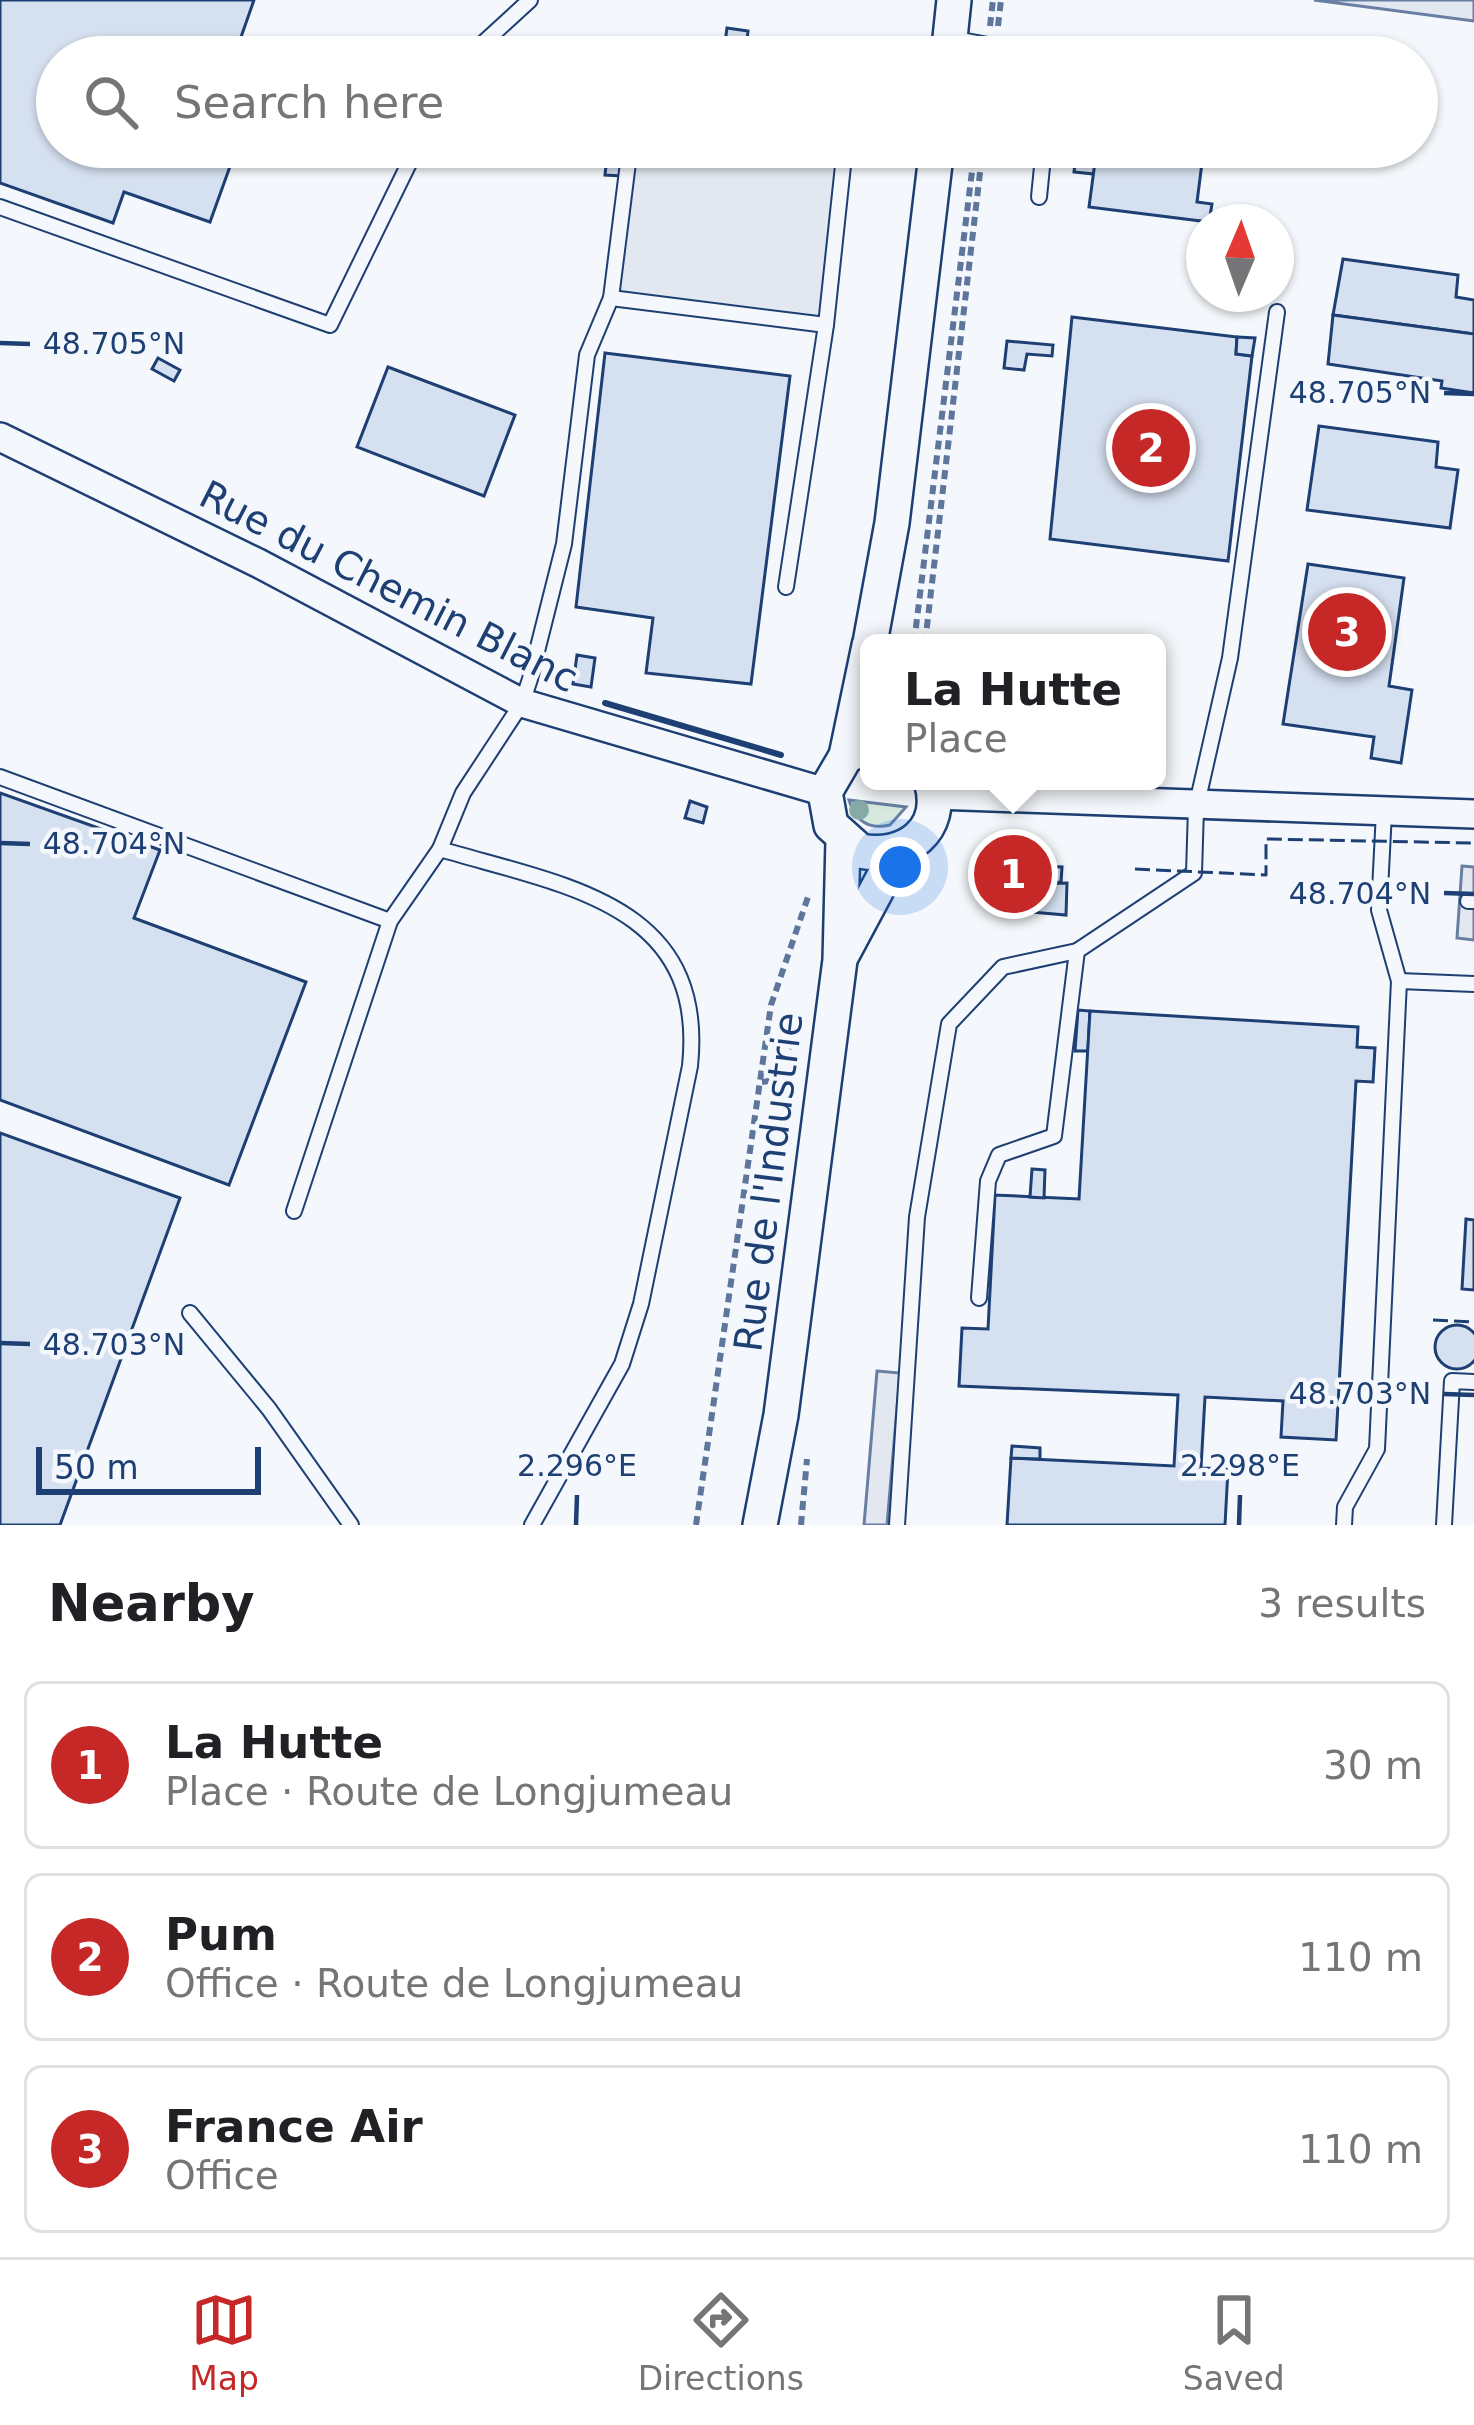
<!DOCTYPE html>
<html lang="en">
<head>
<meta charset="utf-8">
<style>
  body { margin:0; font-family:"DejaVu Sans",sans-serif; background:#f2f2f2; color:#202124 }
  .compass { position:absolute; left:1186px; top:204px; width:108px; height:108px; border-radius:50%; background:#fff; box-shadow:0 3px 9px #0004; rotate:2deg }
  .scale { position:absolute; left:36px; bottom:30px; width:225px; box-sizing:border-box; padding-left:12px; border:6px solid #1d3f73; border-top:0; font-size:33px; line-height:42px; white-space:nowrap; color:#1d3f73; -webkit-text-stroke:9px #f4f7fb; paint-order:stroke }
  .you { position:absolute; left:900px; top:867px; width:42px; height:42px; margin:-30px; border:9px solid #fff; border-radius:50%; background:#1a73e8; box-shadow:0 0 0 18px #1a73e833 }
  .badge { display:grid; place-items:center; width:78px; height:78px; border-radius:50%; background:#c62828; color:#fff; font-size:39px; font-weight:700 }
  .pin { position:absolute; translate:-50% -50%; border:6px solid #fff; box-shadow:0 3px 12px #0006 }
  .popup { position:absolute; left:860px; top:634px; width:306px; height:156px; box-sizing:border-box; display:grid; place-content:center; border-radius:18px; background:#fff; filter:drop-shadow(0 3px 9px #0005); font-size:39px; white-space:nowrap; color:#757577 }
  .popup b { font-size:45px; color:#202124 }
  .popup::after { content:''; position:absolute; left:50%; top:100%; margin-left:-24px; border:24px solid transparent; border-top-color:#fff }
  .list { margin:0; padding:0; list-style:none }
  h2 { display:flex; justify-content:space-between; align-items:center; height:156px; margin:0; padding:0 48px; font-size:51px }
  h2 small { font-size:39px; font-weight:400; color:#757577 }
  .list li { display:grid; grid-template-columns:78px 1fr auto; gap:36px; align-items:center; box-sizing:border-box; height:168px; margin:0 24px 24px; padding:0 24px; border:3px solid #e0e0e0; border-radius:18px }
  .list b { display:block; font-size:45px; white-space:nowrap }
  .list p { margin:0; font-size:39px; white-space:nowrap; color:#757577 }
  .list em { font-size:39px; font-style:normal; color:#757577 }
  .icon { flex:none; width:66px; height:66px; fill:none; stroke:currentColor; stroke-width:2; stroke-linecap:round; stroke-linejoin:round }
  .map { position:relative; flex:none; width:1474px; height:1525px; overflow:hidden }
  .search { position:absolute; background:#fff; box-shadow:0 3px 9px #0004; left:36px; right:36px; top:36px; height:132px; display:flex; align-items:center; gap:30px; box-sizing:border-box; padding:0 42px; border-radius:66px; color:#757577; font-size:45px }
  .sheet { height:732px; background:#fff }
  nav { display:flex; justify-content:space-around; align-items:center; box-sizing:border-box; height:168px; border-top:3px solid #e0e0e0; background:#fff; font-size:33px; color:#757577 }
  nav a { display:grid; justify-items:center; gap:6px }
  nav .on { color:#c62828 }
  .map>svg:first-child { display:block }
</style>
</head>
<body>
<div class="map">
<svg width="1474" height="1525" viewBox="0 0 1474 1525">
  <rect width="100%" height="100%" fill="#f4f7fb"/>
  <path fill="#d7e8df" stroke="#687fa3" stroke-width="3" d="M849,800L906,807L890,825C869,830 855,821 849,800Z"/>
  <g fill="#e3e8f0" stroke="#687fa3" stroke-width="3">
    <polygon points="1314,0 1474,0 1474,21"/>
    <polygon points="630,147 845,147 826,325 611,298"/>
    <polygon points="1462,866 1474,867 1474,940 1457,938"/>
    <polygon points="877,1371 900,1373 887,1525 864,1525"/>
  </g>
  <g fill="#d5e0f0" stroke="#1d3f73" stroke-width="3">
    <polygon points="0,0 254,0 234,57 57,57 57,147 237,147 210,222 124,192 113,223 0,183"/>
    <polygon points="727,28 748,31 745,57 723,57"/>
    <polygon points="608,147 625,147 622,176 605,175"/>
    <polygon points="1077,147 1097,147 1094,174 1074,172"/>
    <polygon points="1097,147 1204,147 1197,202 1212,204 1209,222 1089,207"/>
    <polygon points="1343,259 1458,275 1456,297 1474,300 1474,334 1333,315"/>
    <polygon points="1333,315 1474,334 1474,393 1441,388 1442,381 1328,364"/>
    <polygon points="1072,317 1237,337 1236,354 1252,356 1228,561 1050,539"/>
    <polygon points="1237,337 1255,338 1252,356 1236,354"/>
    <polygon points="1007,341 1053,345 1052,356 1027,354 1024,370 1004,368"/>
    <polygon points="605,353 790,376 751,684 646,673 653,618 576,607"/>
    <polygon points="158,358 180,370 174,381 152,369"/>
    <polygon points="388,367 515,415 484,496 357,447"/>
    <polygon points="1319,426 1438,442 1436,467 1458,470 1450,528 1307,510"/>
    <polygon points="1308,564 1404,578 1389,686 1412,690 1401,763 1371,758 1374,737 1283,724"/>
    <polygon points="577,655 595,658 591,687 573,684"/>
    <polygon points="0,793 160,850 134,918 306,982 229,1185 0,1100"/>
    <polygon points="690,801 707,807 703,823 685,818"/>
    <polygon points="1022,841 1037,842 1036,866 1062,867 1061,882 1020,884"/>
    <polygon points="1005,864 1021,865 1020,884 1004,883"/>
    <polygon points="1067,883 1066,915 1019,911 1020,884"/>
    <polygon points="1078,1010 1090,1011 1088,1051 1075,1051"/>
    <polygon points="1090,1011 1358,1027 1357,1047 1375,1048 1373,1082 1356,1081 1336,1440 1281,1437 1283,1401 1205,1397 1201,1468 1228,1469 1225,1525 1007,1525 1011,1458 1174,1466 1178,1395 959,1386 962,1328 988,1329 995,1195 1079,1199"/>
    <polygon points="0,1133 180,1198 60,1525 0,1525"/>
    <polygon points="1032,1169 1045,1170 1044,1198 1030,1197"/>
    <polygon points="1466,1219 1474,1220 1474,1290 1462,1289"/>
    <circle cx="1457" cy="1347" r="22"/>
    <polygon points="1012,1446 1040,1448 1040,1459 1011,1458"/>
  </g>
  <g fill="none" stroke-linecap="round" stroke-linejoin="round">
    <defs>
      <g id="service">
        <polyline points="950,38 1052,57"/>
        <polyline points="468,57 530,0"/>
        <polyline points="784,57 799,57"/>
        <polyline points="1039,197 1044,147"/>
        <polyline points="0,207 330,325 417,147"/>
        <polyline points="611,298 826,325 845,147"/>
        <polyline points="786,587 826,325"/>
        <polyline points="0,777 390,921"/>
        <polyline points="1468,901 1474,901"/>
        <polyline points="1399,981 1474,984"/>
        <polyline points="294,1211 390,921 440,849"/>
        <polyline points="979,1298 988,1181 999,1155 1054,1136 1077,951 1194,873 1196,808 1230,658 1277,312"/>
        <polyline points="190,1313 269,1409 351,1525"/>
        <path d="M532,1525L622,1364L641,1304L690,1066C707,903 564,886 440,849L463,793L522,703L530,679L564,544L587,355L611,298L630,147"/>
        <polyline points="897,1525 917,1217 949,1024 1003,967 1077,951"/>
        <polyline points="1344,1525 1345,1507 1377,1449 1399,981 1379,910 1384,812"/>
        <polyline points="1444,1525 1452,1381 1474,1382"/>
      </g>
      <g id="minor">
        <polyline points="0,437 258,563 522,703 825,792"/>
        <polyline points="936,795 1474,814"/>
      </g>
      <g id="tertiary">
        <polyline points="948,57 954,0"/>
        <polyline points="870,643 892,523 937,147"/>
        <path d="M869,746L846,756L825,792L831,825L860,851C905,860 946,830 931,781"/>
        <polyline points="846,756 869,646"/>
        <polyline points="843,953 897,852"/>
        <polyline points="760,1525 781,1415 840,960 843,840"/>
      </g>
    </defs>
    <use href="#service" stroke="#1d3f73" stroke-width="18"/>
    <use href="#minor" stroke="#1d3f73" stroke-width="32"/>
    <use href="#tertiary" stroke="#1d3f73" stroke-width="38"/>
    <g stroke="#5e769c" stroke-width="6" stroke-dasharray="9 6" stroke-linecap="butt">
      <polyline points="990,26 993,0"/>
      <polyline points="998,26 1001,0"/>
      <polyline points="914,643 975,147"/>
      <polyline points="925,643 983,147"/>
      <polyline points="762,1082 769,1081 798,1033"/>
      <polyline points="696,1525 771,1005 809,894"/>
      <polyline points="801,1525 807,1459"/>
    </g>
    <use href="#service" stroke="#f4f7fb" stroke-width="14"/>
    <use href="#minor" stroke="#f4f7fb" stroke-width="27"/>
    <use href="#tertiary" stroke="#f4f7fb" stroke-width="33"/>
    <g stroke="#1d3f73" stroke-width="3" stroke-dasharray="15 6" stroke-linecap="butt">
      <polyline points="1135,869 1266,875 1266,839 1474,843"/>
      <polyline points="1433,1320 1474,1322"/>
    </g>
    <polyline stroke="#1d3f73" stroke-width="6" points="605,703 781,755"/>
  </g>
  <circle fill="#86aba6" cx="859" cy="810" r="10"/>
  <path fill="none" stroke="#1d3f73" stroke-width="4.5" d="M0,343L30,344M1444,393L1474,394M0,843L30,844M1444,893L1474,894M0,1343L30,1344M1444,1394L1474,1395M576,1525L577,1495M1239,1525L1240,1495"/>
  <g text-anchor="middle" stroke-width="9" stroke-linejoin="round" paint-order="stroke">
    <g font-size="39" fill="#1d3f73" stroke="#f4f7fb">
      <text transform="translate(389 586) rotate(27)" y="14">Rue du Chemin Blanc</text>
      <text transform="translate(768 1182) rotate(-83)" y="14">Rue de l'Industrie</text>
    </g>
  </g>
  <g font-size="30" text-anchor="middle" fill="#1d3f73" stroke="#f4f7fb" stroke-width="9" stroke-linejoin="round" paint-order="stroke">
    <text x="114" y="354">48.705°N</text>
    <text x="1360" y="403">48.705°N</text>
    <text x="114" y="854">48.704°N</text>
    <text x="1360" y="904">48.704°N</text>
    <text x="114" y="1355">48.703°N</text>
    <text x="1360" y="1404">48.703°N</text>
    <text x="577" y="1476">2.296°E</text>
    <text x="1240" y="1476">2.298°E</text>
  </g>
</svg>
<svg class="compass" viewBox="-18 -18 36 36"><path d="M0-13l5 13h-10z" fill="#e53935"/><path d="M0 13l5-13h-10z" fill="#757577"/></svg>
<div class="scale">50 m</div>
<div class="you"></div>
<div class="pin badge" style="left:1013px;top:874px">1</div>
<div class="popup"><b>La Hutte</b>Place</div>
<div class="pin badge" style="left:1151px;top:448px">2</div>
<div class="pin badge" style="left:1347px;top:632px">3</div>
<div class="search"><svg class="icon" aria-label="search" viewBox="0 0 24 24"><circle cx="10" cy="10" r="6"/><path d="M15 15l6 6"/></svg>Search here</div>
</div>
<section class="sheet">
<h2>Nearby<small>3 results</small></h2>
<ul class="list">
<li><span class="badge">1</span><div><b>La Hutte</b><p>Place · Route de Longjumeau</p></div><em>30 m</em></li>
<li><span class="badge">2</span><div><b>Pum</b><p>Office · Route de Longjumeau</p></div><em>110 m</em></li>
<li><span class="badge">3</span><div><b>France Air</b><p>Office</p></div><em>110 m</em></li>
</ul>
</section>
<nav>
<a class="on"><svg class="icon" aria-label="map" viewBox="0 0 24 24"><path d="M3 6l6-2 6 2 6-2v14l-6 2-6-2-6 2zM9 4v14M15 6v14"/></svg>Map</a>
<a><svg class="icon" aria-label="directions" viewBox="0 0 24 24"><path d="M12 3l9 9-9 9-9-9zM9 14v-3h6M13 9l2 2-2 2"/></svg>Directions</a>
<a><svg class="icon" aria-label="saved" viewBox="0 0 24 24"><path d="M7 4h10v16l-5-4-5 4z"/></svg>Saved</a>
</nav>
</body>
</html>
